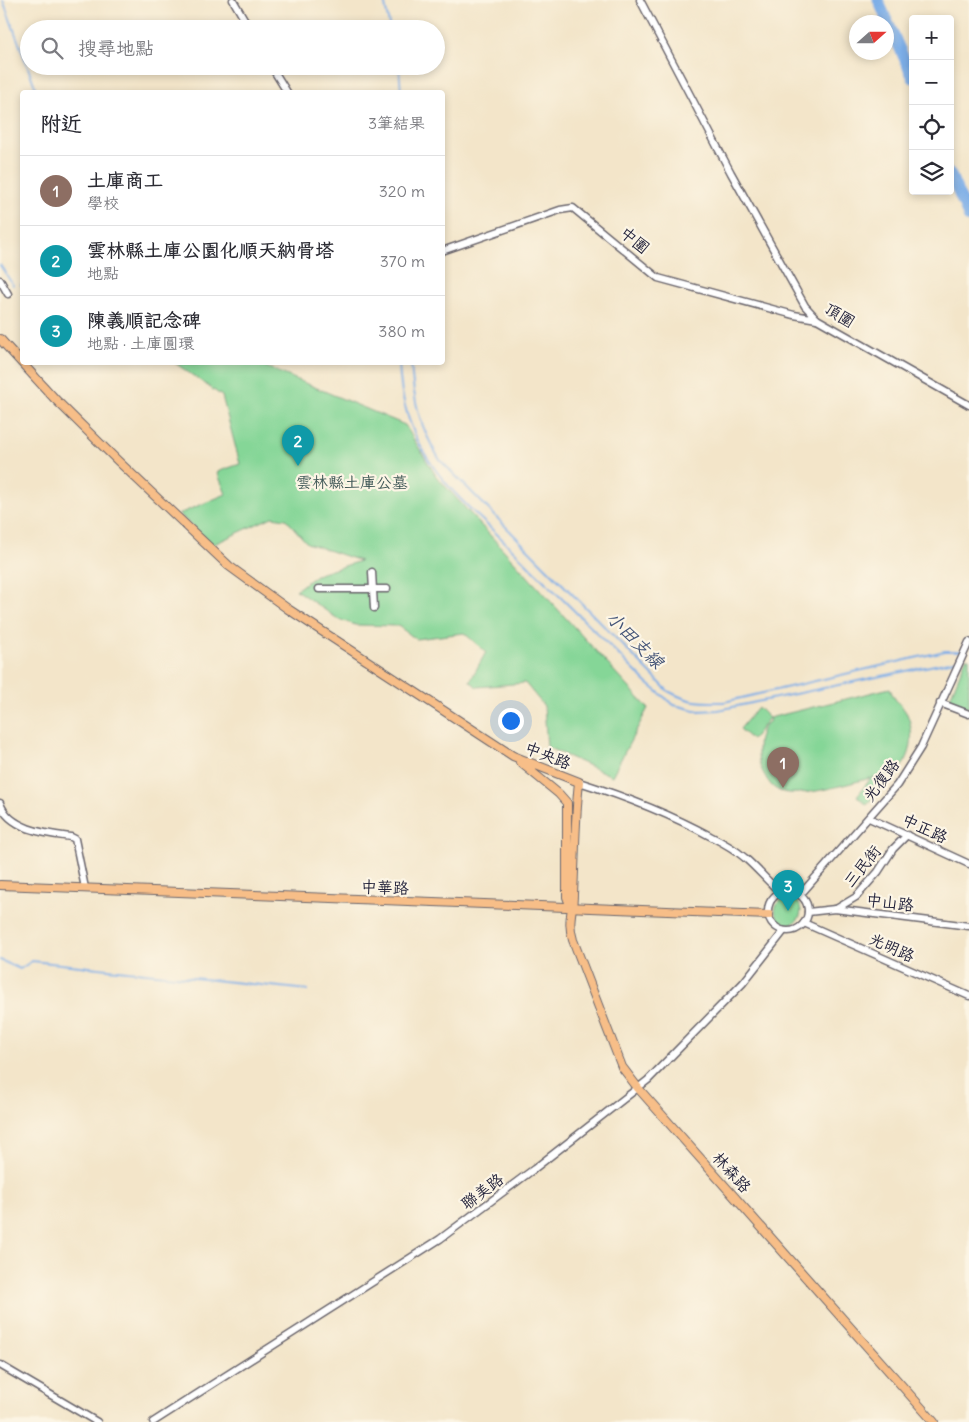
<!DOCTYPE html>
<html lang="zh-TW">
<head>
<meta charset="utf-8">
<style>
  body { margin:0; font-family:Delius,"LXGW WenKai TC",sans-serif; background:#f7f7f7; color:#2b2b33 }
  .controls { position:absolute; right:15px; top:15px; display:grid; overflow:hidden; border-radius:5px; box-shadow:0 2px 8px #0003 }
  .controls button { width:45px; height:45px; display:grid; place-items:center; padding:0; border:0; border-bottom:1px solid #e1e1e2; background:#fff; color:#2b2b33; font:25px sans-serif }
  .compass { position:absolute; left:849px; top:15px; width:45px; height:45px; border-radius:50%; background:#fff; box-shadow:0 2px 8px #0003; rotate:69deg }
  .you { position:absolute; left:510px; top:720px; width:18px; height:18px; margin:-12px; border:4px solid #fff; border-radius:50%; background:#1a73e8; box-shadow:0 0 0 8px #1a73e833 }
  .badge { display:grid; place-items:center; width:32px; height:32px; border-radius:50%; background:#d93025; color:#fff; font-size:16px; font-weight:700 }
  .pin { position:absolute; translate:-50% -41px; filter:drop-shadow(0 1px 2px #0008) }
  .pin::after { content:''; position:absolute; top:26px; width:18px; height:15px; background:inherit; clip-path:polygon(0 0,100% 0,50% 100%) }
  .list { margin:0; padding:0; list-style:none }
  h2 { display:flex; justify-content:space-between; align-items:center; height:65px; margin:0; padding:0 20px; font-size:21px }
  h2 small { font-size:16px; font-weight:400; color:#7c7c81 }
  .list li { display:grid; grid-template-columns:32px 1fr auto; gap:15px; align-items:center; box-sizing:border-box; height:70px; padding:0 20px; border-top:1px solid #e1e1e2 }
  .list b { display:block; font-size:19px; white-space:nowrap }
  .list p { margin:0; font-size:16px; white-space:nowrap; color:#7c7c81 }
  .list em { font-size:16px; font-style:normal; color:#7c7c81 }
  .icon { flex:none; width:28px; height:28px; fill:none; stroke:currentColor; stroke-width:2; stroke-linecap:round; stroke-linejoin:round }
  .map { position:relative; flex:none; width:969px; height:1422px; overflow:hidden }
  .search { position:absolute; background:#fff; box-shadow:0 2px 8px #0003; left:20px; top:20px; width:425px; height:55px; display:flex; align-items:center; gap:12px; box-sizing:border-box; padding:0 18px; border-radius:28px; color:#7c7c81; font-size:19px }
  .panel { position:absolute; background:#fff; box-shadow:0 2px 8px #0003; left:20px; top:90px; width:425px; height:275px; border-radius:5px }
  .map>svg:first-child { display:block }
</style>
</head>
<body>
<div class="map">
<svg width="969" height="1422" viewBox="0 0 969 1422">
  <rect width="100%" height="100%" fill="#fcf5e5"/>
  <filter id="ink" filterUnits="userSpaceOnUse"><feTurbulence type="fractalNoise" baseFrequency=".02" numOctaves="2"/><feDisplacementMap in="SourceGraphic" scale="10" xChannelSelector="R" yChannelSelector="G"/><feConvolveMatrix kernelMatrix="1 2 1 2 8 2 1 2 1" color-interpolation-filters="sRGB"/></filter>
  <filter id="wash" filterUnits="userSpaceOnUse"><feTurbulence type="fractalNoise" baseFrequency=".0096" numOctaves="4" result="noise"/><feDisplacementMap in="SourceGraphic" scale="20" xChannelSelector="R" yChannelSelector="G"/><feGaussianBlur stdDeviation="1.12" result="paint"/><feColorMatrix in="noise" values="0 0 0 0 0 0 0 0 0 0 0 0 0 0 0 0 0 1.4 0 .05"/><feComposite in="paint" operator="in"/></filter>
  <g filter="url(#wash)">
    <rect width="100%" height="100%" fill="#f3e5c9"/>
    <g fill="#85d697" stroke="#547c69">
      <polygon points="175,363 257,363 405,425 436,476 648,708 612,776 547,747 544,706 525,683 477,687 470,681 486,652 464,633 416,639 398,626 355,625 338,619 296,590 316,575 360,561 307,543 286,519 272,517 212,545 179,514 226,494 217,472 240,464 222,396"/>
      <polygon points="966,658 969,658 969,708 949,700"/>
      <path d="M890,688C894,702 901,703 907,714C915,732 913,761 895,772C889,776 880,776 872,778L883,787L867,805L857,796L871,778C849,783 800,799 780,791C772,788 768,781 764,774C760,767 758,761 758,752C758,741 759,728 770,721L769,718L752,740L740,729L758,707L769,718Z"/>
      <circle cx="788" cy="911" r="13"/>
    </g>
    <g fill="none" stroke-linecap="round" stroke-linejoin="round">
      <g stroke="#7cade7" stroke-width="2">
        <polyline points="3,0 37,92"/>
        <polyline points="384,0 390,29"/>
        <polyline points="399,66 401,92"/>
        <polyline points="0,265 13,285"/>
        <polyline points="21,285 22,284"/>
        <path d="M399,362C400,401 412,438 435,469C455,497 485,522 509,546C555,592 601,637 647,683L674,705L699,711L718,710L959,660"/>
        <path d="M411,362C413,400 420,428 440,460L668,691C690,703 699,702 724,702L945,651H962"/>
        <polyline points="0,960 20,969 32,961 308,990"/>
      </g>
      <g stroke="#7cade7" stroke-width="11">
        <polyline points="878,0 913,78"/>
        <polyline points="950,173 969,218"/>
      </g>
    </g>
  </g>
  <g filter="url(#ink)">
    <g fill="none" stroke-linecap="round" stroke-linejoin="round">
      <defs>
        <g id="minor">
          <polyline points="233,0 250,29"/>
          <polyline points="640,0 731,173 805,306 817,319 969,405"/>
          <polyline points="271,66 287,92"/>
          <polyline points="442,251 560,210 573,208 658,278 794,315 817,319"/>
          <polyline points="0,280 8,294"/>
          <polyline points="372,572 374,608"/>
          <polyline points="319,589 387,589"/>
          <polyline points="940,703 969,714"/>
          <path d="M579,782C623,796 668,813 710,836C722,842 735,849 745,858C758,869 768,882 781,893"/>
          <path d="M0,803C9,830 48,834 71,837L75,839L85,888"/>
          <polyline points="869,818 969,864"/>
          <circle cx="788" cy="911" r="20"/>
          <polyline points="800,895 897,785 921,747 969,642"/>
          <polyline points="836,909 856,897 878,872 893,849 907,835"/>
          <polyline points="808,912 835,909 969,926"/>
          <polyline points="804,923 969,996"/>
          <polyline points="0,1365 97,1422"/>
          <polyline points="153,1422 440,1239 534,1169 648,1080 743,983 784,931"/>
        </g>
        <g id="major">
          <path d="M0,339L55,399L118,461L229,566L288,609L513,756L579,782C575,819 575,856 573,894C573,913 567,920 573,940L622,1067L638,1088L934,1422"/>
          <polyline points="520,762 559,794 567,803 567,897 571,908"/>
          <polyline points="0,885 769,915"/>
        </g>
      </defs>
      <use href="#minor" stroke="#6b666d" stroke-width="9"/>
      <use href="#major" stroke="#6b666d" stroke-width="10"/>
      <use href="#minor" stroke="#fff" stroke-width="6"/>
      <use href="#major" stroke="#f7be88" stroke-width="8"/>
    </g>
  </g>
  <g text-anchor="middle" stroke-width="4.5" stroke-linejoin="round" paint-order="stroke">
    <g font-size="16" fill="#22223b" stroke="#fcf5e5">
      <text transform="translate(635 240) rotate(40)" y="6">中圍</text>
      <text transform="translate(840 315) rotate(32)" y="6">頂圍</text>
      <text transform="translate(548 755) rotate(21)" y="6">中央路</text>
      <text transform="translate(881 780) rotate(-53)" y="6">光復路</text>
      <text transform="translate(925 828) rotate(25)" y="6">中正路</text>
      <text transform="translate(862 866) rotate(-51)" y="6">三民街</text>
      <text transform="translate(385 887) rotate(2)" y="6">中華路</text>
      <text transform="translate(890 902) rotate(7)" y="6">中山路</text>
      <text transform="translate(892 947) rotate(24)" y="6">光明路</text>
      <text transform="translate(732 1172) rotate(48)" y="6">林森路</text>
      <text transform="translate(482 1191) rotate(-37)" y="6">聯美路</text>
    </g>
    <g font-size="16" fill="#405857" stroke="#fcf5e5">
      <text x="352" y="488">雲林縣土庫公墓</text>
    </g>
    <g font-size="18" font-style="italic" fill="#425377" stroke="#fcf5e5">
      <text transform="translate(635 640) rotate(45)" y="6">小田支線</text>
    </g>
  </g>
</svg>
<div class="controls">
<button>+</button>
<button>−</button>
<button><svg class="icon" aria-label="locate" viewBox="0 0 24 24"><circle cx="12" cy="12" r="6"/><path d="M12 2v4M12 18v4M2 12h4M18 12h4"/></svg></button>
<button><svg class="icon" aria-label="layers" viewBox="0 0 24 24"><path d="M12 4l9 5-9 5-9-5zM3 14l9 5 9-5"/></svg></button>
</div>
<svg class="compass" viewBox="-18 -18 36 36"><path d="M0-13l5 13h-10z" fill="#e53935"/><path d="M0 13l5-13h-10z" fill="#7c7c81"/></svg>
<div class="you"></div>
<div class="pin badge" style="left:783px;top:788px;background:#8d6e63">1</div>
<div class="pin badge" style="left:298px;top:466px;background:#0f9aa8">2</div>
<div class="pin badge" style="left:788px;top:911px;background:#0f9aa8">3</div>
<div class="search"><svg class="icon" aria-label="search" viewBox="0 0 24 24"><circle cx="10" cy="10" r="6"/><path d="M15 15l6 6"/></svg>搜尋地點</div>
<section class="panel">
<h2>附近<small>3筆結果</small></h2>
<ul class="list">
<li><span class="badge" style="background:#8d6e63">1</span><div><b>土庫商工</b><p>學校</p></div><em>320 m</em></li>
<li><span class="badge" style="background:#0f9aa8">2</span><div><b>雲林縣土庫公園化順天納骨塔</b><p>地點</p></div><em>370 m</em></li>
<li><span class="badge" style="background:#0f9aa8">3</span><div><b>陳義順記念碑</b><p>地點 · 土庫圓環</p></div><em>380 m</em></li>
</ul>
</section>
</div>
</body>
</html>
